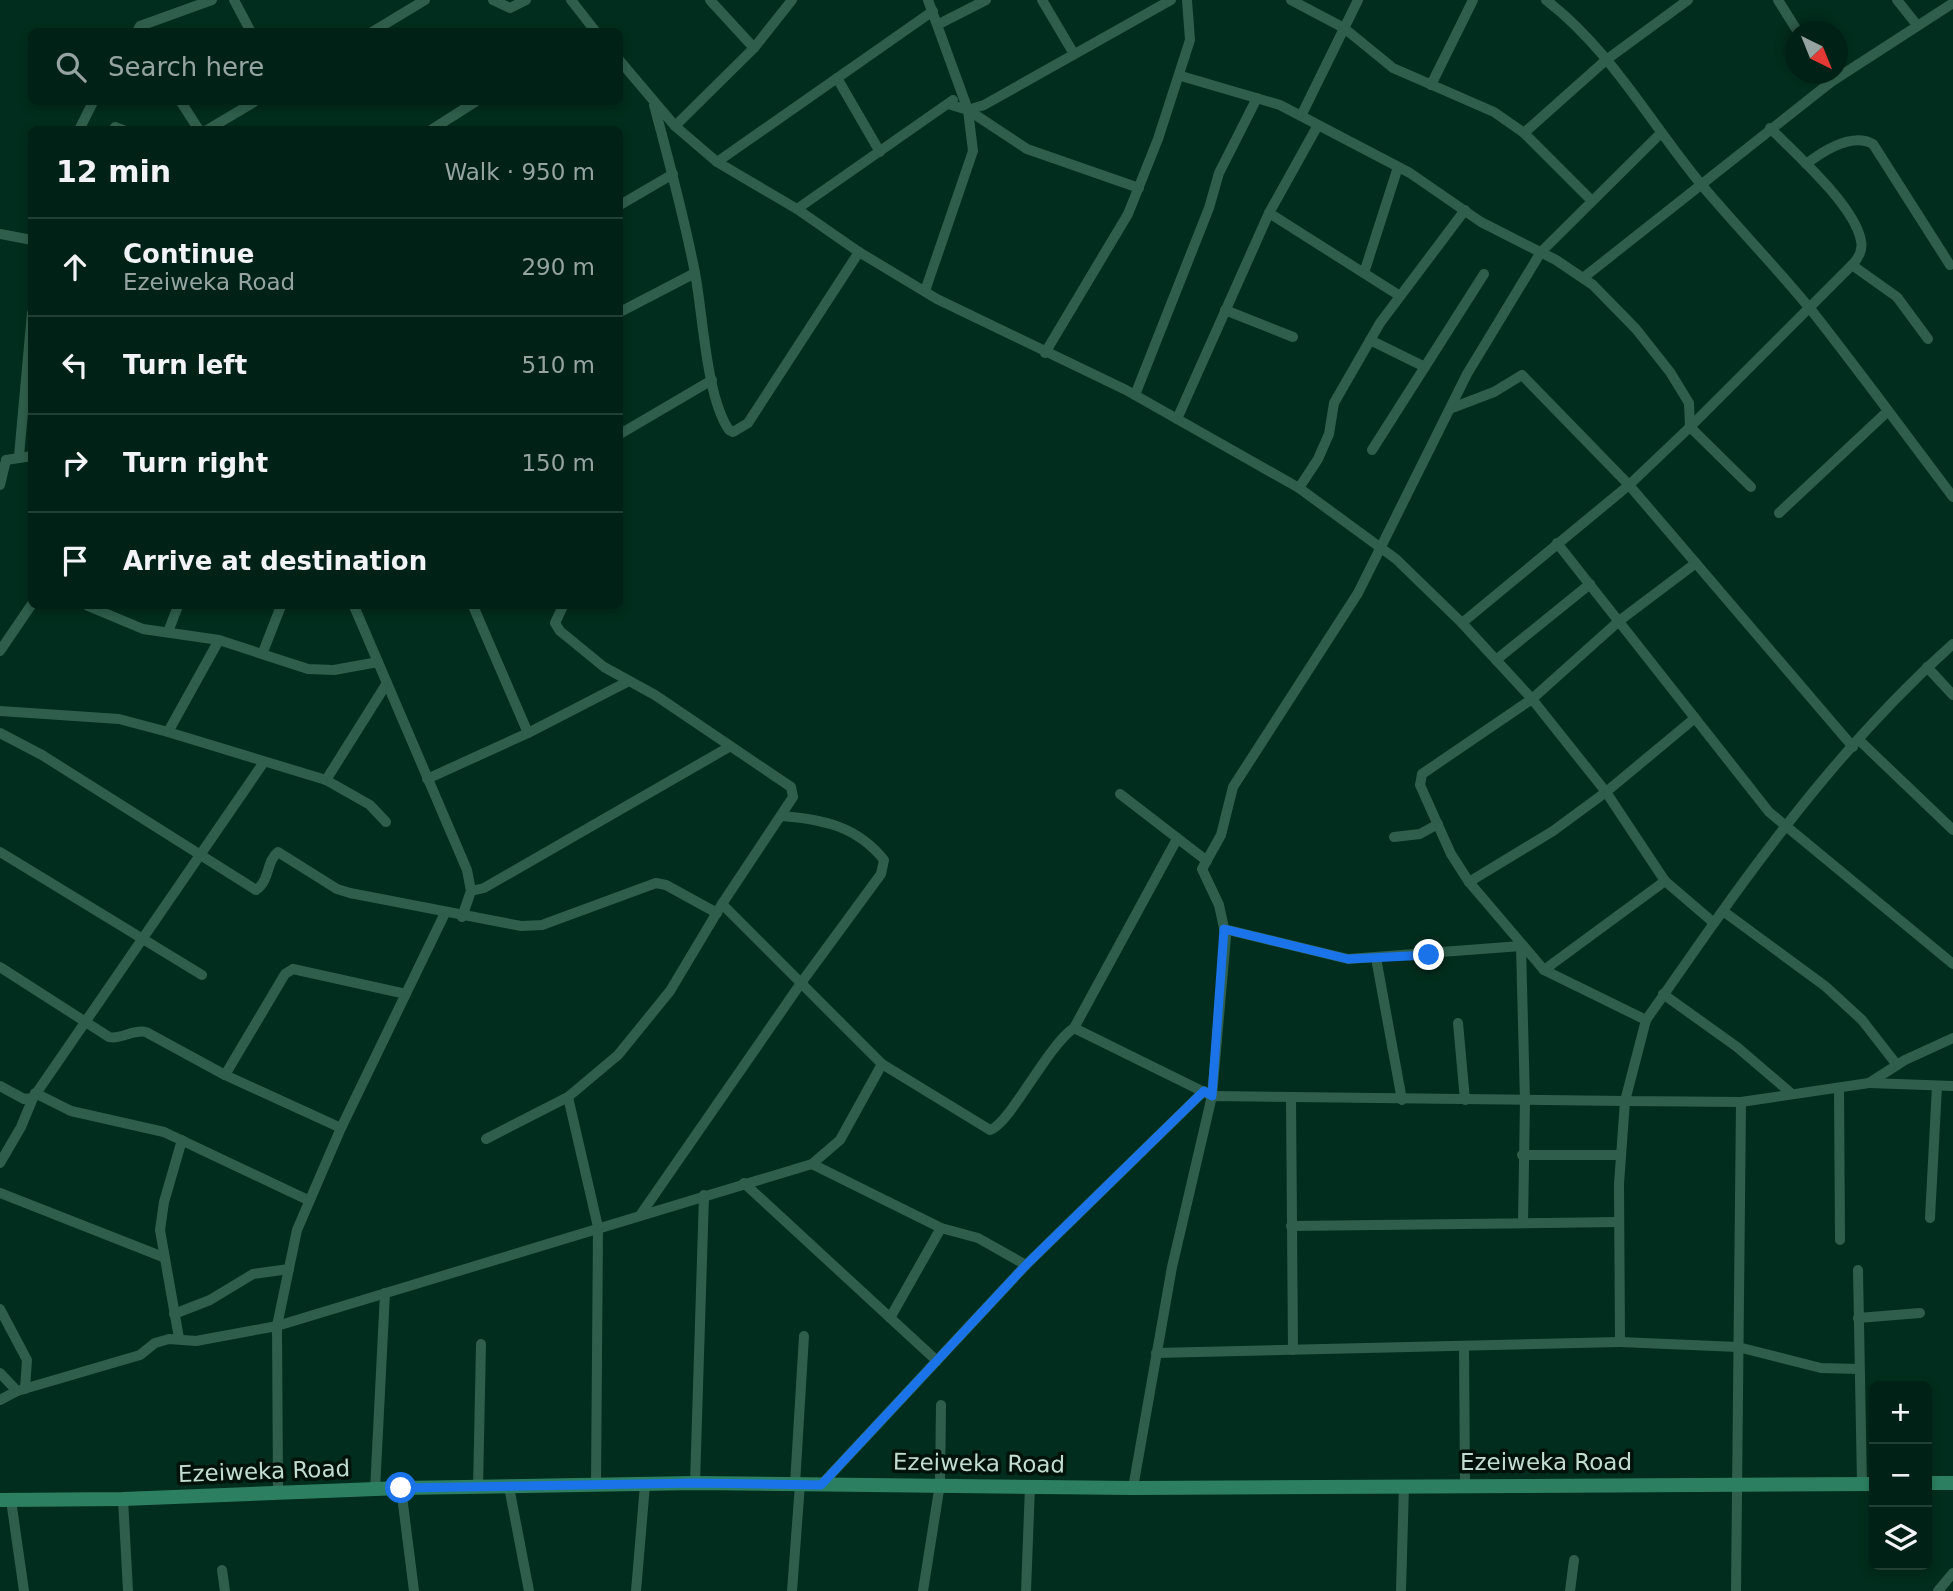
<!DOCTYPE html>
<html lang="en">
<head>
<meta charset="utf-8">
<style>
  body { margin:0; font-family:"DejaVu Sans",sans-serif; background:#0e2f23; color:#f1f3f6 }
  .controls { position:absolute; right:21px; bottom:21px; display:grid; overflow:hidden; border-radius:10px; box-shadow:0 4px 10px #0003 }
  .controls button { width:63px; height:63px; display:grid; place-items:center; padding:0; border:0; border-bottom:2px solid #223f35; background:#002216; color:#f1f3f6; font:35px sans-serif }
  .compass { position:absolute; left:1785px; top:21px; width:63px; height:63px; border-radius:50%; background:#002216; box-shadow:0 4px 10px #0003; rotate:137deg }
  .stop { position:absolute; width:21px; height:21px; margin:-16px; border:5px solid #1a73e8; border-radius:50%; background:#fff }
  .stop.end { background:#1a73e8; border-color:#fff; box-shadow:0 2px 7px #0008 }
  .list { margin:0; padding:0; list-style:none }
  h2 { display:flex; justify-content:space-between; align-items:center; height:91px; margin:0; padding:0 28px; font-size:30px }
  h2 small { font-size:23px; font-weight:400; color:#95a4a1 }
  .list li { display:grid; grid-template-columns:46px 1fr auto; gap:21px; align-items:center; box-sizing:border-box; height:98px; padding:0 28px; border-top:2px solid #223f35 }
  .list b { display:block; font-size:26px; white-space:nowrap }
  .list p { margin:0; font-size:23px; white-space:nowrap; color:#95a4a1 }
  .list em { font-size:23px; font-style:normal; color:#95a4a1 }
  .icon { flex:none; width:38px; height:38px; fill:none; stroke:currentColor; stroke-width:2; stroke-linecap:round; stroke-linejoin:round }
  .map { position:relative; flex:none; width:1953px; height:1591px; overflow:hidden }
  .search { position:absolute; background:#002216; box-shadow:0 4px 10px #0003; left:28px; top:28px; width:595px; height:77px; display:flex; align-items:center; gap:18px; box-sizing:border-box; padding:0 24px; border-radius:10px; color:#95a4a1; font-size:26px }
  .panel { position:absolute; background:#002216; box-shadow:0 4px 10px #0003; left:28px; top:126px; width:595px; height:483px; border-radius:10px }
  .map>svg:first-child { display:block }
</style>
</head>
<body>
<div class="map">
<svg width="1953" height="1591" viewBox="0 0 1953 1591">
  <rect width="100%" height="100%" fill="#002d1d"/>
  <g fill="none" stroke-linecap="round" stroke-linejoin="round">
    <g stroke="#2f5f4c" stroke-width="10">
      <polyline points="234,0 251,32"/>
      <polyline points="493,0 510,8 526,0"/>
      <polyline points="571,0 596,32"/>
      <polyline points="710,0 754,48"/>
      <polyline points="1042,0 1074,54"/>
      <polyline points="1291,0 1344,28 1393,68 1494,112 1524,133 1592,201"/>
      <path d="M1546,0C1610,49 1649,121 1700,183C1736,226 1776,267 1812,311C1860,372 1906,435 1953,497"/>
      <polyline points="1778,0 1798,32"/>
      <polyline points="1897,0 1917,25"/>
      <polyline points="939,24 986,0"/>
      <polyline points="137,32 140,26 212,0"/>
      <polyline points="372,32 425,0"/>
      <polyline points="620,61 675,126 717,162 797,209 859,252 937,299 1126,390 1299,488 1396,559 1462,623 1532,699 1606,792 1665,881 1714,923 1646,1020 1625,1101 1741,1102 1736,1591"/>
      <polyline points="1181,76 1280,105 1410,173 1481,222 1556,260 1593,285 1636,329 1670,372 1689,403 1690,427 1629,485 1462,623"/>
      <polyline points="837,78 880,152"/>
      <polyline points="1431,85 1473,0"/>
      <polyline points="181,102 199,130"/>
      <polyline points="948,104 968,110 1027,149 1139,188"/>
      <path d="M654,105C669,161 684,216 695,273C703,314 706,397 729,430L733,432L748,423L859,252"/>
      <polyline points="968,110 984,105 1171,0"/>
      <polyline points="1301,116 1358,0"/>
      <polyline points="675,126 754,48 792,0"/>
      <polyline points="115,127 123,130"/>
      <polyline points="79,130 93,102"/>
      <polyline points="207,130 254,102"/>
      <polyline points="431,130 475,102"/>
      <polyline points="1524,133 1606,60 1688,0"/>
      <polyline points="717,162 933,11"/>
      <path d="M1806,164C1823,151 1852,132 1873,144L1950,265"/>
      <polyline points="620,205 673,174"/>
      <polyline points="797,209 953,100"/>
      <polyline points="1269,213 1400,296"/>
      <polyline points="0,234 32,240"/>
      <polyline points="1852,265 1897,297 1928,339"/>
      <polyline points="1364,273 1398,167"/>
      <polyline points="1583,278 1831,82 1953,3"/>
      <polyline points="925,291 973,151 968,110 928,0"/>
      <polyline points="1225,310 1293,337"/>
      <polyline points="620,312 695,273"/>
      <polyline points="1370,340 1425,367"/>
      <polyline points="1045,353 1128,214 1158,139 1190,40 1187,0"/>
      <polyline points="1135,395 1209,208 1219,173 1257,98"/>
      <polyline points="1452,408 1494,392 1522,375 1629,485 1853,747"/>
      <polyline points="1177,419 1269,213 1318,125"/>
      <polyline points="620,434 712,380"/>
      <polyline points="1372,450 1484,274"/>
      <polyline points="19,456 32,313"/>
      <polyline points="6,460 32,456"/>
      <polyline points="0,485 6,460"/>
      <path d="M1751,487L1690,427L1852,265C1858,259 1863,250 1861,241C1855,206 1795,153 1770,128"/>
      <polyline points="1299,488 1318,459 1329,434 1334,403 1380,323 1465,210"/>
      <polyline points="1779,513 1888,411"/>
      <polyline points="1557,543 1769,812 1953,964"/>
      <polyline points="88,606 143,629 219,640 308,669 334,670 378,662"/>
      <polyline points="354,606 467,870 471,891 462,917"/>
      <polyline points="473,606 528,733"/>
      <polyline points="168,632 178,606"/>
      <polyline points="0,651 32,604"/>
      <polyline points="263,652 281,606"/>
      <polyline points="1496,660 1590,584"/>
      <polyline points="1927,667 1953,695"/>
      <polyline points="0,711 119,719 168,732 326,780 370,805 386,822"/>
      <polyline points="168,732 219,640"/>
      <path d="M0,733L42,755L256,890C270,881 266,861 278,852L337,889L350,893L521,926L542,925L656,883L666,885L717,913"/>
      <polyline points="1859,740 1953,830"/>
      <polyline points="427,779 528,733 629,681"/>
      <polyline points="326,780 387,683"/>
      <polyline points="1120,794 1207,861"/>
      <polyline points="1394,837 1420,834 1438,824"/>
      <polyline points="0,852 202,975"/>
      <polyline points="1469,882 1451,854 1420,785 1422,774 1532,699 1619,621 1696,563"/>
      <polyline points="471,891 484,888 729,747"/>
      <path d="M722,904L882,1064L990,1130C1010,1124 1047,1046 1074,1028L1177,839"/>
      <polyline points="1723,911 1825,986 1862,1020 1897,1065"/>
      <path d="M1714,923C1784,824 1862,725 1953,644"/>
      <polyline points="1224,929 1348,959 1521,946 1525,1101 1523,1223"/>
      <polyline points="1376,958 1402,1100"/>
      <path d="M0,967L109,1037C121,1040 133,1029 146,1032L225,1075L341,1128"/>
      <polyline points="1544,970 1665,881"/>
      <polyline points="1663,994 1737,1047 1792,1094"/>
      <polyline points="1646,1020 1544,970 1469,882 1553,831 1606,792 1695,718"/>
      <polyline points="1458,1023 1465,1100"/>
      <polyline points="1074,1028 1212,1096 1226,937 1219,905 1202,869 1221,835 1233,787 1358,593 1467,374 1541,252 1661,133"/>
      <polyline points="225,1075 285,974 293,969 406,994"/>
      <polyline points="1869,1083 1953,1086"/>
      <polyline points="0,1086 24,1099 33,1098 264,762"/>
      <polyline points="1839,1088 1840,1240"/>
      <polyline points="35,1093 71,1111 164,1132 308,1200"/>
      <polyline points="568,1097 598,1227 596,1485"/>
      <polyline points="1291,1098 1293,1350"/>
      <polyline points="1741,1102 1869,1083 1905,1060 1953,1038"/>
      <polyline points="486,1139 568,1097 618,1055 670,991 722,904 793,797 791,787 655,695 604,667 560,631 555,623 563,606"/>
      <polyline points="1522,1155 1619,1155"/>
      <polyline points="0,1163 21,1127 33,1098"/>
      <polyline points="812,1164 941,1228 978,1238 1026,1265"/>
      <polyline points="744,1183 937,1361"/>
      <polyline points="0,1193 163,1257"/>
      <path d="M641,1214L801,983L881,874L884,860C857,826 822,819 781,816"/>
      <polyline points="1930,1218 1937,1086"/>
      <polyline points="1291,1226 1619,1222"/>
      <polyline points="1858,1270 1862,1484"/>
      <polyline points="0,1309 27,1360 25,1389"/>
      <polyline points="174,1314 210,1300 253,1274 289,1269"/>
      <polyline points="890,1318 941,1228"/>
      <polyline points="1858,1318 1920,1313"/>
      <polyline points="179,1338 160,1230 164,1202 182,1140"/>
      <polyline points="1464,1347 1465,1485"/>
      <polyline points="1156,1353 1620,1342"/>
      <polyline points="0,1373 17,1391"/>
      <polyline points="0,1400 17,1391 140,1355 155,1343 169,1339 196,1341 277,1326 812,1164 840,1140 882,1064"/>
      <polyline points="695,1483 704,1195"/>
      <polyline points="795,1484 804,1336"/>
      <polyline points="821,1485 1026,1265 1204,1091"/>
      <polyline points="509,1487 529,1591"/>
      <polyline points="401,1488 414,1591"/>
      <polyline points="478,1488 481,1344"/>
      <polyline points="1133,1488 1172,1267 1212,1096 1625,1101 1619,1184 1620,1342 1738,1347 1821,1368 1859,1369"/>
      <polyline points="375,1490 385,1293"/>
      <polyline points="278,1494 277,1326 297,1230 341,1128 445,913"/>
      <polyline points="123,1499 128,1591"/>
      <polyline points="11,1500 24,1591"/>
      <polyline points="222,1570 225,1591"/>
      <polyline points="636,1591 645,1485"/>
      <polyline points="792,1591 800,1484"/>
      <polyline points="923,1591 940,1484 941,1405"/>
      <polyline points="1026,1591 1030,1486"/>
      <polyline points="1401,1591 1404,1485"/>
      <polyline points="1570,1591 1574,1560"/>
      <polyline points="1938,1591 1953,1573"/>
    </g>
    <g stroke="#2c8061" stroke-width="14">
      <polyline points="1927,1483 1953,1483"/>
      <polyline points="0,1500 123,1499 401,1488 695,1483 1133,1488 1874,1484"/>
    </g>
  </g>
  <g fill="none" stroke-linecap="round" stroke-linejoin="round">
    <polyline stroke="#1a73e8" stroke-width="9" points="401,1488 695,1483 821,1485 1026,1265 1204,1091 1212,1096 1224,929 1348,959 1429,955"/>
  </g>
  <g text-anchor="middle" stroke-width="7" stroke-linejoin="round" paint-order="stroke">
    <g font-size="23" fill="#c0ddcf" stroke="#00120a">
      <text x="1546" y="1470">Ezeiweka Road</text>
      <text transform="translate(979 1463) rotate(1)" y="8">Ezeiweka Road</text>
      <text transform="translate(264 1471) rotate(-2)" y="8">Ezeiweka Road</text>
    </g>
  </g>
</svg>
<div class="controls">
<button>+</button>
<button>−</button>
<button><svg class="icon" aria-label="layers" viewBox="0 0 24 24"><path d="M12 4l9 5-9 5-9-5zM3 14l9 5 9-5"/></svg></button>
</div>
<svg class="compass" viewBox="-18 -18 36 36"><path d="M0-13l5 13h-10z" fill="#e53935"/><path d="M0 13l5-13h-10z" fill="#95a4a1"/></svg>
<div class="stop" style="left:401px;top:1488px"></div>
<div class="stop end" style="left:1429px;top:955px"></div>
<div class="search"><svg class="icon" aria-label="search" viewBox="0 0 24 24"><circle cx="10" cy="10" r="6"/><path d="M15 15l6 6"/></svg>Search here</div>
<section class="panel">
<h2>12 min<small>Walk · 950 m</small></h2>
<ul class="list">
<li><svg class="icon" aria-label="ahead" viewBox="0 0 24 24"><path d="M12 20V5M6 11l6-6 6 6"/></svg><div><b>Continue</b><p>Ezeiweka Road</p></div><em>290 m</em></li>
<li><svg class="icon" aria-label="left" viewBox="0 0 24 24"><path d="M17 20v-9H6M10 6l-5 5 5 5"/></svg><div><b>Turn left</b></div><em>510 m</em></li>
<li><svg class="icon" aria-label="right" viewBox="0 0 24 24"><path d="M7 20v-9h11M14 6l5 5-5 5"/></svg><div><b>Turn right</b></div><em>150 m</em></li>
<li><svg class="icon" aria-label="arrive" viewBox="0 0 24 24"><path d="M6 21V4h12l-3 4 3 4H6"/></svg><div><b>Arrive at destination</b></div></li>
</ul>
</section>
</div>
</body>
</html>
